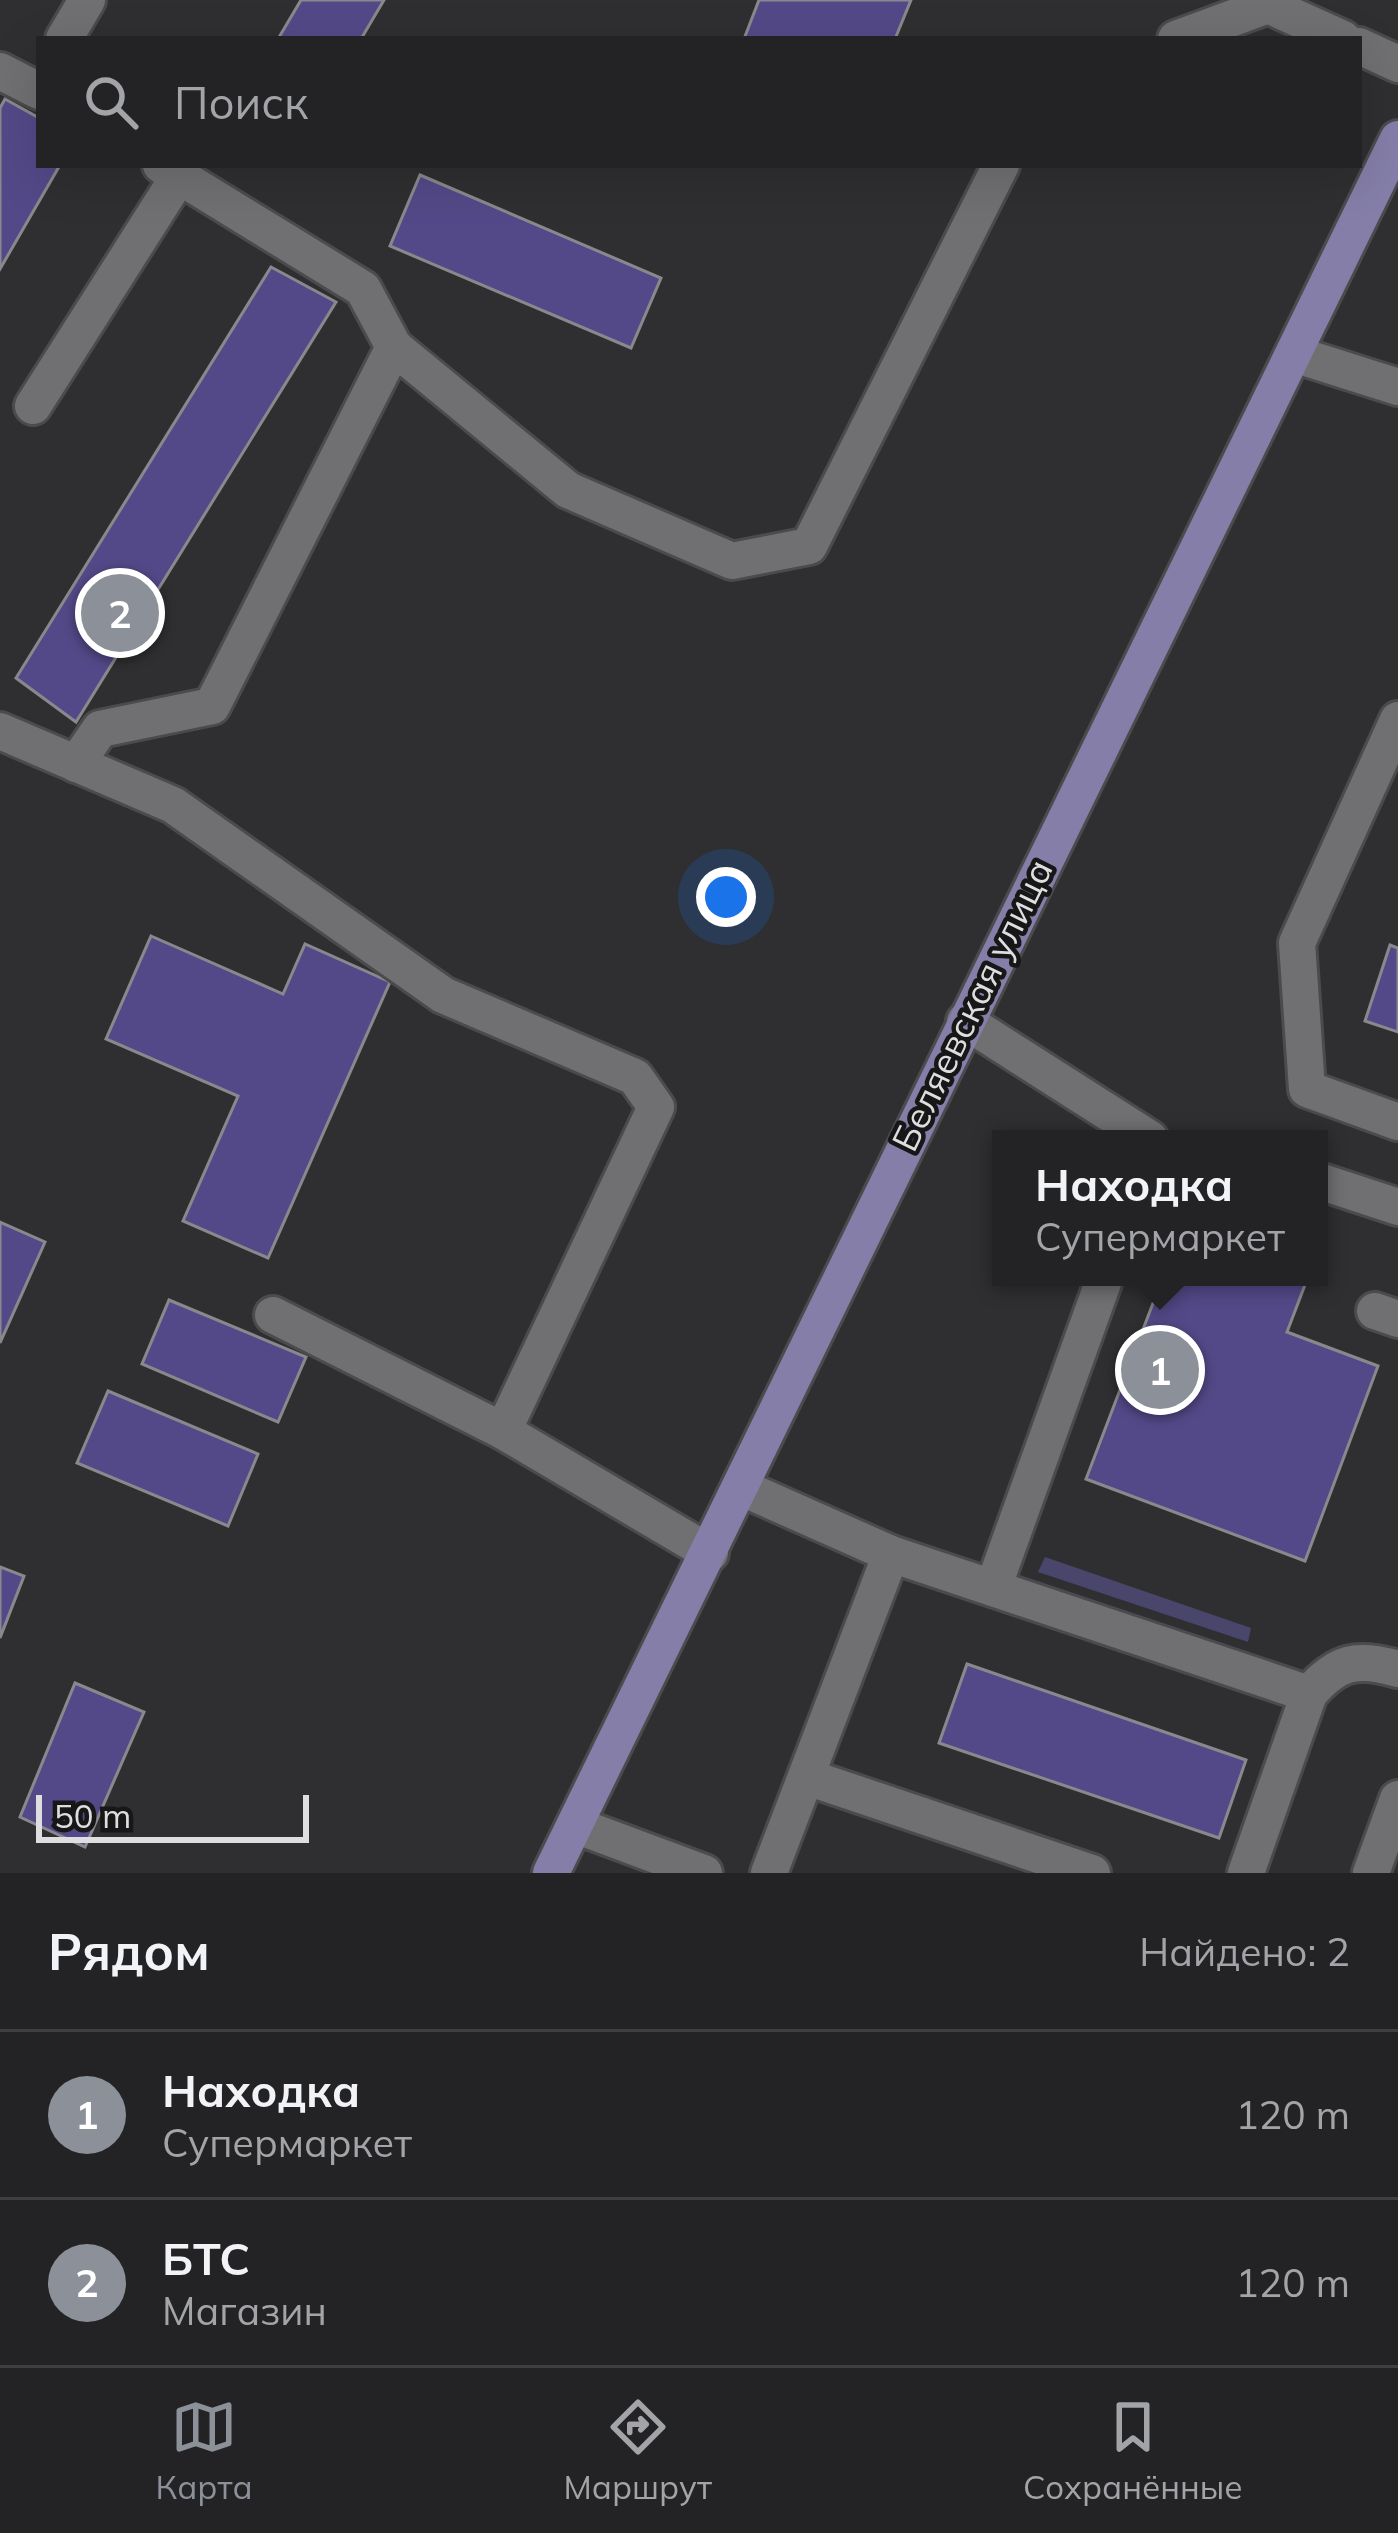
<!DOCTYPE html>
<html lang="ru">
<head>
<meta charset="utf-8">
<style>
  body { margin:0; font-family:Mulish,sans-serif; background:#2b2b2d; color:#f1f3f6 }
  .scale { position:absolute; left:36px; bottom:30px; width:273px; box-sizing:border-box; padding-left:12px; border:6px solid #dedee0; border-top:0; font-size:33px; line-height:42px; white-space:nowrap; color:#dedee0; -webkit-text-stroke:9px #171718; paint-order:stroke }
  .you { position:absolute; left:726px; top:897px; width:42px; height:42px; margin:-30px; border:9px solid #fff; border-radius:50%; background:#1a73e8; box-shadow:0 0 0 18px #1a73e833 }
  .badge { display:grid; place-items:center; width:78px; height:78px; border-radius:50%; background:#8c9099; color:#fff; font-size:39px; font-weight:700 }
  .pin { position:absolute; translate:-50% -50%; border:6px solid #fff; box-shadow:0 3px 12px #0006 }
  .popup { position:absolute; left:992px; top:1130px; width:336px; height:156px; box-sizing:border-box; display:grid; place-content:center; border-radius:0px; background:#232325; filter:drop-shadow(0 3px 9px #0005); font-size:39px; white-space:nowrap; color:#a3a4a7 }
  .popup b { font-size:45px; color:#f1f3f6 }
  .popup::after { content:''; position:absolute; left:50%; top:100%; margin-left:-24px; border:24px solid transparent; border-top-color:#232325 }
  .list { margin:0; padding:0; list-style:none }
  h2 { display:flex; justify-content:space-between; align-items:center; height:156px; margin:0; padding:0 48px; font-size:51px }
  h2 small { font-size:39px; font-weight:400; color:#a3a4a7 }
  .list li { display:grid; grid-template-columns:78px 1fr auto; gap:36px; align-items:center; box-sizing:border-box; height:168px; padding:0 48px; border-top:3px solid #404042 }
  .list b { display:block; font-size:45px; white-space:nowrap }
  .list p { margin:0; font-size:39px; white-space:nowrap; color:#a3a4a7 }
  .list em { font-size:39px; font-style:normal; color:#a3a4a7 }
  .icon { flex:none; width:66px; height:66px; fill:none; stroke:currentColor; stroke-width:2; stroke-linecap:round; stroke-linejoin:round }
  .map { position:relative; flex:none; width:1398px; height:1873px; overflow:hidden }
  .search { position:absolute; background:#232325; box-shadow:0 12px 48px #0002; left:36px; right:36px; top:36px; height:132px; display:flex; align-items:center; gap:30px; box-sizing:border-box; padding:0 42px; border-radius:0px; color:#a3a4a7; font-size:45px }
  .sheet { height:492px; background:#232325 }
  nav { display:flex; justify-content:space-around; align-items:center; box-sizing:border-box; height:168px; border-top:3px solid #404042; background:#232325; font-size:33px; color:#a3a4a7 }
  nav a { display:grid; justify-items:center; gap:6px }
  nav .on { color:#8c9099 }
  .map>svg:first-child { display:block }
</style>
</head>
<body>
<div class="map">
<svg width="1398" height="1873" viewBox="0 0 1398 1873">
  <rect width="100%" height="100%" fill="#2f2f31"/>
  <polygon fill="#4a456b" points="1045,1557 1251,1628 1248,1642 1038,1572"/>
  <g fill="#534988" stroke="#89888c" stroke-width="3">
    <polygon points="301,0 384,0 361,39 278,39"/>
    <polygon points="759,0 911,0 895,39 744,39"/>
    <polygon points="5,99 39,118 39,165 60,165 0,269 0,108"/>
    <polygon points="420,175 661,278 631,348 390,246"/>
    <polygon points="271,267 336,302 76,722 16,678"/>
    <polygon points="151,936 283,994 305,944 390,982 268,1258 183,1221 238,1096 106,1039"/>
    <polygon points="1390,945 1398,948 1398,1032 1365,1021"/>
    <polygon points="0,1222 45,1242 0,1343"/>
    <polygon points="1163,1277 1308,1277 1287,1332 1378,1366 1305,1561 1086,1479"/>
    <polygon points="169,1300 306,1357 278,1422 142,1364"/>
    <polygon points="108,1391 258,1454 228,1526 77,1463"/>
    <polygon points="0,1567 24,1576 0,1638"/>
    <polygon points="967,1664 1246,1760 1219,1838 939,1743"/>
    <polygon points="75,1683 144,1712 85,1847 20,1817"/>
  </g>
  <g fill="none" stroke-linecap="round" stroke-linejoin="round">
    <defs>
      <g id="minor">
        <polyline points="1257,0 1343,39"/>
        <polyline points="64,39 87,0"/>
        <polyline points="1176,39 1268,5"/>
        <polyline points="1359,46 1398,64"/>
        <polyline points="0,71 39,91"/>
        <polyline points="161,165 363,289 394,347"/>
        <polyline points="1294,354 1398,387"/>
        <polyline points="33,406 179,176"/>
        <polyline points="1398,720 1297,943 1307,1089 1398,1122"/>
        <polyline points="0,731 173,805 443,995 635,1077 656,1107 503,1431 710,1553"/>
        <polyline points="76,764 100,729 212,706 394,347 568,490 732,561 809,546 1001,165"/>
        <polyline points="965,1021 1150,1139"/>
        <polyline points="1319,1181 1398,1207"/>
        <polyline points="1375,1311 1398,1319"/>
        <polyline points="273,1315 503,1431"/>
        <polyline points="740,1487 891,1554 1309,1694"/>
        <polyline points="993,1588 1105,1277"/>
        <polyline points="807,1777 1092,1873"/>
        <polyline points="575,1825 704,1873"/>
        <polyline points="769,1873 891,1554"/>
        <path d="M1246,1873L1309,1694C1337,1661 1357,1657 1398,1669"/>
        <polyline points="1371,1873 1398,1799"/>
      </g>
      <polyline id="major" points="551,1873 1398,139"/>
    </defs>
    <use href="#minor" stroke="#4b4b4d" stroke-width="42"/>
    <use href="#major" stroke="#4b4b4d" stroke-width="42"/>
    <use href="#minor" stroke="#707073" stroke-width="36"/>
    <use href="#major" stroke="#847ea8" stroke-width="36"/>
  </g>
  <g text-anchor="middle" stroke-width="9" stroke-linejoin="round" paint-order="stroke">
    <g font-size="36" fill="#dedee0" stroke="#171718">
      <text transform="translate(972 1005) rotate(-64)" y="13">Беляевская улица</text>
    </g>
  </g>
</svg>
<div class="scale">50 m</div>
<div class="you"></div>
<div class="pin badge" style="left:1160px;top:1370px">1</div>
<div class="popup"><b>Находка</b>Супермаркет</div>
<div class="pin badge" style="left:120px;top:613px">2</div>
<div class="search"><svg class="icon" aria-label="search" viewBox="0 0 24 24"><circle cx="10" cy="10" r="6"/><path d="M15 15l6 6"/></svg>Поиск</div>
</div>
<section class="sheet">
<h2>Рядом<small>Найдено: 2</small></h2>
<ul class="list">
<li><span class="badge">1</span><div><b>Находка</b><p>Супермаркет</p></div><em>120 m</em></li>
<li><span class="badge">2</span><div><b>БТС</b><p>Магазин</p></div><em>120 m</em></li>
</ul>
</section>
<nav>
<a class="on"><svg class="icon" aria-label="map" viewBox="0 0 24 24"><path d="M3 6l6-2 6 2 6-2v14l-6 2-6-2-6 2zM9 4v14M15 6v14"/></svg>Карта</a>
<a><svg class="icon" aria-label="directions" viewBox="0 0 24 24"><path d="M12 3l9 9-9 9-9-9zM9 14v-3h6M13 9l2 2-2 2"/></svg>Маршрут</a>
<a><svg class="icon" aria-label="saved" viewBox="0 0 24 24"><path d="M7 4h10v16l-5-4-5 4z"/></svg>Сохранённые</a>
</nav>
</body>
</html>
